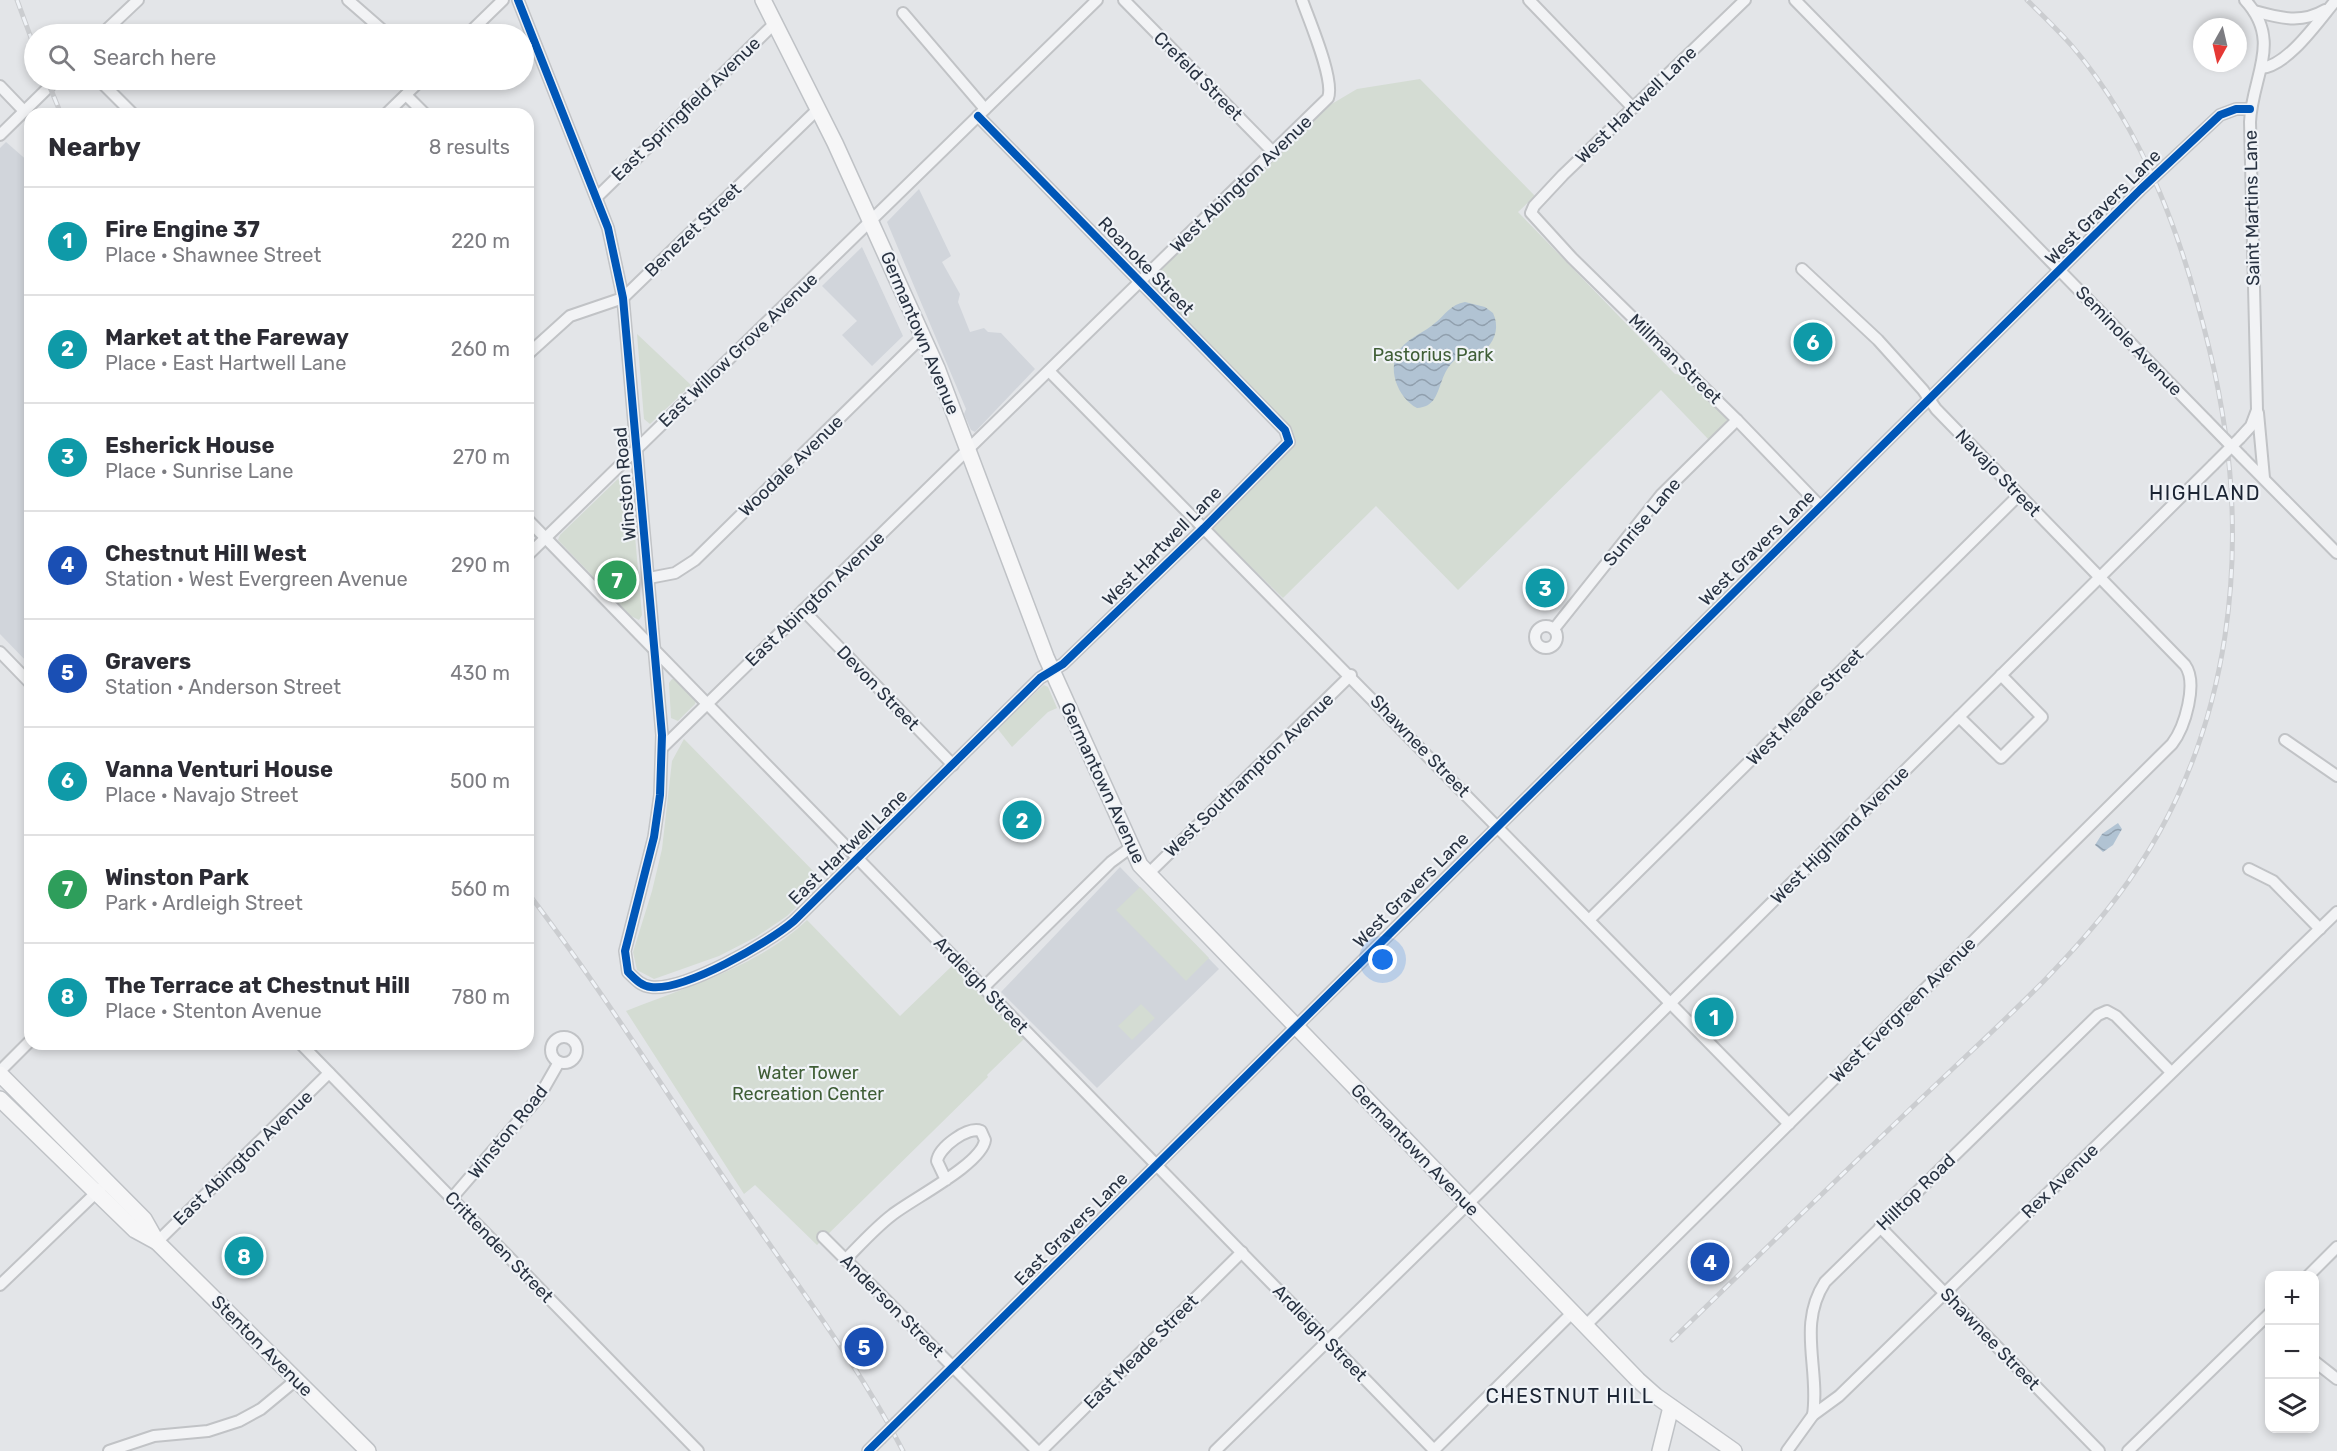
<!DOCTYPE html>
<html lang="en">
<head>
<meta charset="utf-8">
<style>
  body { margin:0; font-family:Rubik,sans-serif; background:#f7f7f7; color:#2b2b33 }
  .controls { position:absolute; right:18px; bottom:18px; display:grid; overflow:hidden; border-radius:12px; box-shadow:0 3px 9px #0003 }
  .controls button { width:54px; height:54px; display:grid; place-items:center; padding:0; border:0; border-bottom:2px solid #e1e1e2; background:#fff; color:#2b2b33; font:30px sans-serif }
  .compass { position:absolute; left:2193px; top:18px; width:54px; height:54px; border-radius:50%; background:#fff; box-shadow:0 3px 9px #0003; rotate:188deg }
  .you { position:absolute; left:1383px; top:960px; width:21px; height:21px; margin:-15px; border:4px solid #fff; border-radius:50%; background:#1a73e8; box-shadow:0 0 0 9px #1a73e833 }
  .badge { display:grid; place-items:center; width:39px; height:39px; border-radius:50%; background:#6a717c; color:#fff; font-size:20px; font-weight:700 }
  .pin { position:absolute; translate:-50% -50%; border:3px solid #fff; box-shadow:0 2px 6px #0006 }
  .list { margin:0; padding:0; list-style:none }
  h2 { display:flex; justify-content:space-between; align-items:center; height:78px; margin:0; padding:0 24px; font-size:26px }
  h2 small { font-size:20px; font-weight:400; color:#7c7c81 }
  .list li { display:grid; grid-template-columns:39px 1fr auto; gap:18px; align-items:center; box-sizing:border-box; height:108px; padding:0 24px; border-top:2px solid #e1e1e2 }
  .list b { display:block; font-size:22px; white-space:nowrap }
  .list p { margin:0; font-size:20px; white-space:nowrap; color:#7c7c81 }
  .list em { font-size:20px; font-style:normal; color:#7c7c81 }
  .icon { flex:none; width:33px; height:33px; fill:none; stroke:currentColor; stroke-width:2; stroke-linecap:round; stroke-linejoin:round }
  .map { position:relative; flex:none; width:2337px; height:1451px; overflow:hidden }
  .search { position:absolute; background:#fff; box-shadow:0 3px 9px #0003; left:24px; top:24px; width:510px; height:66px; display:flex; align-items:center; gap:15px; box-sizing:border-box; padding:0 21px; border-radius:33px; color:#7c7c81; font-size:22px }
  .panel { position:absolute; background:#fff; box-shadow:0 3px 9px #0003; left:24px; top:108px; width:510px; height:942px; border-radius:18px }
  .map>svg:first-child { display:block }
</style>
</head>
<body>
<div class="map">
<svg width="2337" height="1451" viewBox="0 0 2337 1451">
  <defs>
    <pattern id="water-waves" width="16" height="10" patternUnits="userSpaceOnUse" patternTransform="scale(1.5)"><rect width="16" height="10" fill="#b1c3d3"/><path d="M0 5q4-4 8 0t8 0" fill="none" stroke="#909fad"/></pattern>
  </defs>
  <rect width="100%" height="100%" fill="#e3e5e8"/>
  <g fill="#d1d5db">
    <polygon points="6,142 30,163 30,665 0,634 0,148"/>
    <polygon points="919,189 951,256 942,262 960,294 958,302 970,332 984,328 988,332 1001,333 1035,369 975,432 971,430 964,414 966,409 887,222"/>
    <polygon points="862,247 903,336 872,366 842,335 857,321 822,286"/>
    <polygon points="1120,867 1219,969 1097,1088 1001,992"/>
  </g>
  <g fill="#d4dcd3">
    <polygon points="1420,79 1535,196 1518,212 1675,374 1685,375 1726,416 1727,423 1710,441 1661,390 1458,590 1376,506 1283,598 1215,532 1213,527 1241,495 1290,448 1294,442 1293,433 1151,284 1151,279 1330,105 1357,89"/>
    <polygon points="637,334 691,385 650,424 644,419"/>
    <polygon points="622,475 627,475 630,479 642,615 639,620 631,616 558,540 560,535"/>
    <polygon points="672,679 676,679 696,701 695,704 678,721 671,718 669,683"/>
    <polygon points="1044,685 1048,687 1057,708 1048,712 1012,747 997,728"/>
    <polygon points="684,739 823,881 787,916 756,937 719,956 654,979 637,970 633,952 652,891 662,849 672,761"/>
    <polygon points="1140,887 1209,958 1186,981 1116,910"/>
    <path d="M807,920L900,1016L954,964L1025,1038L987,1075L988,1077L817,1245L755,1185L744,1194L626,1011C688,986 758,967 807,920Z"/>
    <polygon points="1141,1004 1155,1018 1132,1040 1118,1026"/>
  </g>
  <g fill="url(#water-waves)">
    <path d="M1465,302L1485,307L1493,313C1499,326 1496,338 1487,348C1425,355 1453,406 1417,408C1398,398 1385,367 1401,348C1410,337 1425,332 1435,323C1445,315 1451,304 1465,302Z"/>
    <polygon points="2118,823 2122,829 2113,845 2103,852 2095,845 2102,834"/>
  </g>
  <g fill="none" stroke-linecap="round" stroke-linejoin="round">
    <defs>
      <g id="street">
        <polyline points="348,0 387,34"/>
        <path d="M518,0L608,228L623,298L662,735L660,795L654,837L625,951L628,972C635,979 641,986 651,987C685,991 768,943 794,921L1040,678L1063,664L1204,528L1289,442L1285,430L978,116"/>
        <polyline points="1124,0 1273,152"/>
        <polyline points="1529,0 1633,108"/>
        <polyline points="1745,0 1563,175 1534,206 1531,213 1572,258 1737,420 1820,506"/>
        <polyline points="1795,0 2206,420"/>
        <path d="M2254,11C2280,18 2301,24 2325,10"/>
        <polyline points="903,13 985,109"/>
        <polyline points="102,34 138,0"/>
        <polyline points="468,34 503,0"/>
        <path d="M2261,68C2288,66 2319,20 2336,0"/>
        <polyline points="99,80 133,114"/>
        <polyline points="0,86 24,111"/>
        <polyline points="406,95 425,114"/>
        <polyline points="386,114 421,80"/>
        <polyline points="0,135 56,80"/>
        <polyline points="597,197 776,22"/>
        <polyline points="528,354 570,316 623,298 818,109"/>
        <polyline points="1049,371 1789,1124"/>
        <polyline points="2258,413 2264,478"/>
        <path d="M2240,438L2251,426L2257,410L2250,122C2252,76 2283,41 2245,0"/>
        <polyline points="2242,457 2337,553"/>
        <polyline points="528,520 1434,1450"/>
        <polyline points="528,555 1097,0"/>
        <polyline points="649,578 675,573 695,560 923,336"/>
        <polyline points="803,610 953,765"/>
        <circle cx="1546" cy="637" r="11"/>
        <polyline points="1554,629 1661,495 1737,420"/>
        <polyline points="0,652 30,683"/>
        <polyline points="1959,717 2001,758 2042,717 2001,675"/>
        <polyline points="2285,740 2337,776"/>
        <path d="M662,748L1328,98C1335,80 1309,20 1302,0"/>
        <polyline points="2249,869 2273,881 2320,929"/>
        <polyline points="1147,875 1351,675"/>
        <polyline points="1590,919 2019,495"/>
        <polyline points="984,987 1111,862 1130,848"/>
        <circle cx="564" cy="1050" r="13"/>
        <polyline points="301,1044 698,1451"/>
        <polyline points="0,1071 30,1041"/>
        <polyline points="452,1198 539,1097 559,1062"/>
        <polyline points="1880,1227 2099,1451"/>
        <polyline points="823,1237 1037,1451"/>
        <polyline points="157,1242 329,1073"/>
        <path d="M845,1260C860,1245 875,1228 892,1215C912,1199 982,1164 985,1140L981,1131C968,1126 939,1147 937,1161L946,1180"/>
        <polyline points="2308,1276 2337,1247"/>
        <polyline points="0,1285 101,1188"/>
        <path d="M1585,1326L2172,744C2185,727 2198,683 2185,665L1936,409L1923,390L1878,340L1802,269"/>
        <polyline points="2314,1361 2337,1379"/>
        <path d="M1813,1415C1820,1368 1797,1325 1825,1282L2098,1015L2107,1011L2116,1016L2171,1072"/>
        <polyline points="897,1422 2140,190 2220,115 2236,109 2250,109"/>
        <polyline points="109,1451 154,1436 208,1431 239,1421 261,1409 296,1380"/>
        <polyline points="868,1451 880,1439"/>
        <polyline points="1041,1451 1242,1252"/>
        <polyline points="1215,1451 1477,1195 2213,465"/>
        <polyline points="1433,1451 1572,1313"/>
        <polyline points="1787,1451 1813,1415 1839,1396 2337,912"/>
        <polyline points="2128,1451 2270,1313"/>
      </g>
      <g id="primary">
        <polyline points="763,0 835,143 937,368 1046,657 1140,865 1638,1380 1656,1396 1734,1451"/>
        <polyline points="0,1074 144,1219 157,1242 368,1451"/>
        <polyline points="0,1099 135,1230 157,1242"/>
        <polyline points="1660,1451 1671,1407"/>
      </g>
    </defs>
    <use href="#street" stroke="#c1c3c6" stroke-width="14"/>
    <use href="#primary" stroke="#bfc2c6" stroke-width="18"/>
    <use href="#street" stroke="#f2f3f5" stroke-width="10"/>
    <use href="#primary" stroke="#f6f6f7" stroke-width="15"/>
    <defs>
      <g id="rail">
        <polyline points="17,0 34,46"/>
        <polyline points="47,80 61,114"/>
        <path d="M528,893C604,992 669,1098 739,1200C795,1283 857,1362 903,1451"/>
        <path d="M1672,1340C1756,1258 1841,1175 1926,1094C1992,1031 2062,970 2117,897C2236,740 2255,539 2210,352C2184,243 2146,133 2072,46C2058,30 2042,15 2027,0"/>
      </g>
    </defs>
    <use href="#rail" stroke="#cbcdd0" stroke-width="5"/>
    <use href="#rail" stroke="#f0f3f7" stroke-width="3" stroke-dasharray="9" stroke-linecap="butt"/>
    <defs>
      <g id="street-bridge">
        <polyline points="2206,420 2242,457"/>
        <polyline points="2213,465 2240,438"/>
        <polyline points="880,1439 897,1422"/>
      </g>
    </defs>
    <use href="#street-bridge" stroke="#c1c3c6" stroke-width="14" stroke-linecap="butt"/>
    <use href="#street-bridge" stroke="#f2f3f5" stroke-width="10"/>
    <defs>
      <g id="cycleway">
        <path d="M518,0L608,228L623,298L662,735L660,795L654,837L625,951L628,972C635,979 641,986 651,987C685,991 768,943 794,921L1040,678L1063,664L1204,528L1289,442L1285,430L978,116"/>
        <polyline points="868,1451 2140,190 2220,115 2236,109 2250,109"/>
      </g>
    </defs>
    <use href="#cycleway" stroke="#f0f3f7" stroke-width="11"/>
    <use href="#cycleway" stroke="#0057b8" stroke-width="8"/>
  </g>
  <g text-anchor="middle" stroke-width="4.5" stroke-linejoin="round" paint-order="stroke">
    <g font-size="18" fill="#293342" stroke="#f0f3f7">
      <text transform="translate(1198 76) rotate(45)" y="6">Crefeld Street</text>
      <text transform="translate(1636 105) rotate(-44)" y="6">West Hartwell Lane</text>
      <text transform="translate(686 109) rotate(-44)" y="6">East Springfield Avenue</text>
      <text transform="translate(1241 184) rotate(-44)" y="6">West Abington Avenue</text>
      <text transform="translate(2103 207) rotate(-45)" y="6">West Gravers Lane</text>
      <text transform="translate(2252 208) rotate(-91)" y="6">Saint Martins Lane</text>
      <text transform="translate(693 230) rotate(-44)" y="6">Benezet Street</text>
      <text transform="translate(1146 266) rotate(46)" y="6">Roanoke Street</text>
      <text transform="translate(920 333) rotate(67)" y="6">Germantown Avenue</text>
      <text transform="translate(2129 341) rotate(46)" y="6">Seminole Avenue</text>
      <text transform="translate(738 350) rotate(-44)" y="6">East Willow Grove Avenue</text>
      <text transform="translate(1675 359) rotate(44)" y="6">Millman Street</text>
      <text transform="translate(791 466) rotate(-44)" y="6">Woodale Avenue</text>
      <text transform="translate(1998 473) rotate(46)" y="6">Navajo Street</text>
      <text transform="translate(625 484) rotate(-95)" y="6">Winston Road</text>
      <text transform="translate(1642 522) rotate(-50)" y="6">Sunrise Lane</text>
      <text transform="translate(1162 546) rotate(-45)" y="6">West Hartwell Lane</text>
      <text transform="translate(1757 548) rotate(-45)" y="6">West Gravers Lane</text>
      <text transform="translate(815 599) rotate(-44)" y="6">East Abington Avenue</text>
      <text transform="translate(878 688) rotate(46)" y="6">Devon Street</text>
      <text transform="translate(1805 707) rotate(-45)" y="6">West Meade Street</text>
      <text transform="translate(1420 746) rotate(46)" y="6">Shawnee Street</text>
      <text transform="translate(1249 775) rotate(-44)" y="6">West Southampton Avenue</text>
      <text transform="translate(1103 783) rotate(65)" y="6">Germantown Avenue</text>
      <text transform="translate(1840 835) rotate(-45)" y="6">West Highland Avenue</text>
      <text transform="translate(848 847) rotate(-44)" y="6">East Hartwell Lane</text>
      <text transform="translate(1411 890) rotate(-45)" y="6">West Gravers Lane</text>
      <text transform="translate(981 985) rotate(46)" y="6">Ardleigh Street</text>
      <text transform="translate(1903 1010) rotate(-45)" y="6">West Evergreen Avenue</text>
      <text transform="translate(508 1132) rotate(-51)" y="6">Winston Road</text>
      <text transform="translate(1415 1150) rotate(46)" y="6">Germantown Avenue</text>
      <text transform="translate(243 1158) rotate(-44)" y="6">East Abington Avenue</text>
      <text transform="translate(2060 1181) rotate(-44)" y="6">Rex Avenue</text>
      <text transform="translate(1916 1192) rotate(-44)" y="6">Hilltop Road</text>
      <text transform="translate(1071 1229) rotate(-45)" y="6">East Gravers Lane</text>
      <text transform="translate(499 1247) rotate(46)" y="6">Crittenden Street</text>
      <text transform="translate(892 1306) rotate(45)" y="6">Anderson Street</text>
      <text transform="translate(1320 1333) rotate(46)" y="6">Ardleigh Street</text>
      <text transform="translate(1990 1339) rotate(46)" y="6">Shawnee Street</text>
      <text transform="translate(262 1346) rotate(45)" y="6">Stenton Avenue</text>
      <text transform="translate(1141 1352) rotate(-45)" y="6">East Meade Street</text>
    </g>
    <g font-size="18" fill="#3f5e36" stroke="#f0f3f7">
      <text x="1433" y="361">Pastorius Park</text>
      <text x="808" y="1079">Water Tower<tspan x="808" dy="21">Recreation Center</tspan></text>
    </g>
    <g font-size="20" letter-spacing="1.5" fill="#1b2433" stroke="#f0f3f7">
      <text x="2205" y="500">HIGHLAND</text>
      <text x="1570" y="1403">CHESTNUT HILL</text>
    </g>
  </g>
</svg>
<div class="controls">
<button>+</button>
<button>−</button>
<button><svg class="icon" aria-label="layers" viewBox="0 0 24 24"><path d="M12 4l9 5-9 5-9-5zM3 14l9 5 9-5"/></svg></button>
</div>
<svg class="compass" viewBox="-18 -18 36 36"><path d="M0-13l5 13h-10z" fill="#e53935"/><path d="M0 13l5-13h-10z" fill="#7c7c81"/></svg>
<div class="you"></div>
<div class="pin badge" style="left:1714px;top:1017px;background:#0f9aa8">1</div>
<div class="pin badge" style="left:1022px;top:820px;background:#0f9aa8">2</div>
<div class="pin badge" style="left:1545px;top:588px;background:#0f9aa8">3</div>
<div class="pin badge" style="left:1710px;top:1262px;background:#1a4fb4">4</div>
<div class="pin badge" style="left:864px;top:1347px;background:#1a4fb4">5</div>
<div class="pin badge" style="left:1813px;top:342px;background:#0f9aa8">6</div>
<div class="pin badge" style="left:617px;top:580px;background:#2e9e5b">7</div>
<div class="pin badge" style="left:244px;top:1256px;background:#0f9aa8">8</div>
<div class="search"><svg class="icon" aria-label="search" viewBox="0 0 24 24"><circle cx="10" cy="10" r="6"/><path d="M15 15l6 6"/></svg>Search here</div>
<section class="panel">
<h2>Nearby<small>8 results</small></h2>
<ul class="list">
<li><span class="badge" style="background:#0f9aa8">1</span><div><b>Fire Engine 37</b><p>Place · Shawnee Street</p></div><em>220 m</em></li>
<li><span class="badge" style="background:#0f9aa8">2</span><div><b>Market at the Fareway</b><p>Place · East Hartwell Lane</p></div><em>260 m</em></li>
<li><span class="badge" style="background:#0f9aa8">3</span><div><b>Esherick House</b><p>Place · Sunrise Lane</p></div><em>270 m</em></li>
<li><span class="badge" style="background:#1a4fb4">4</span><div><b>Chestnut Hill West</b><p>Station · West Evergreen Avenue</p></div><em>290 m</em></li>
<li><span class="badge" style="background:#1a4fb4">5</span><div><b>Gravers</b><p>Station · Anderson Street</p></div><em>430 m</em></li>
<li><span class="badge" style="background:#0f9aa8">6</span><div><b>Vanna Venturi House</b><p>Place · Navajo Street</p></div><em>500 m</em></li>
<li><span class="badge" style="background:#2e9e5b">7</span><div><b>Winston Park</b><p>Park · Ardleigh Street</p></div><em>560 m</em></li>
<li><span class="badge" style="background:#0f9aa8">8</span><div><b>The Terrace at Chestnut Hill</b><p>Place · Stenton Avenue</p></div><em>780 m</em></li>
</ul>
</section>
</div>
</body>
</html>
